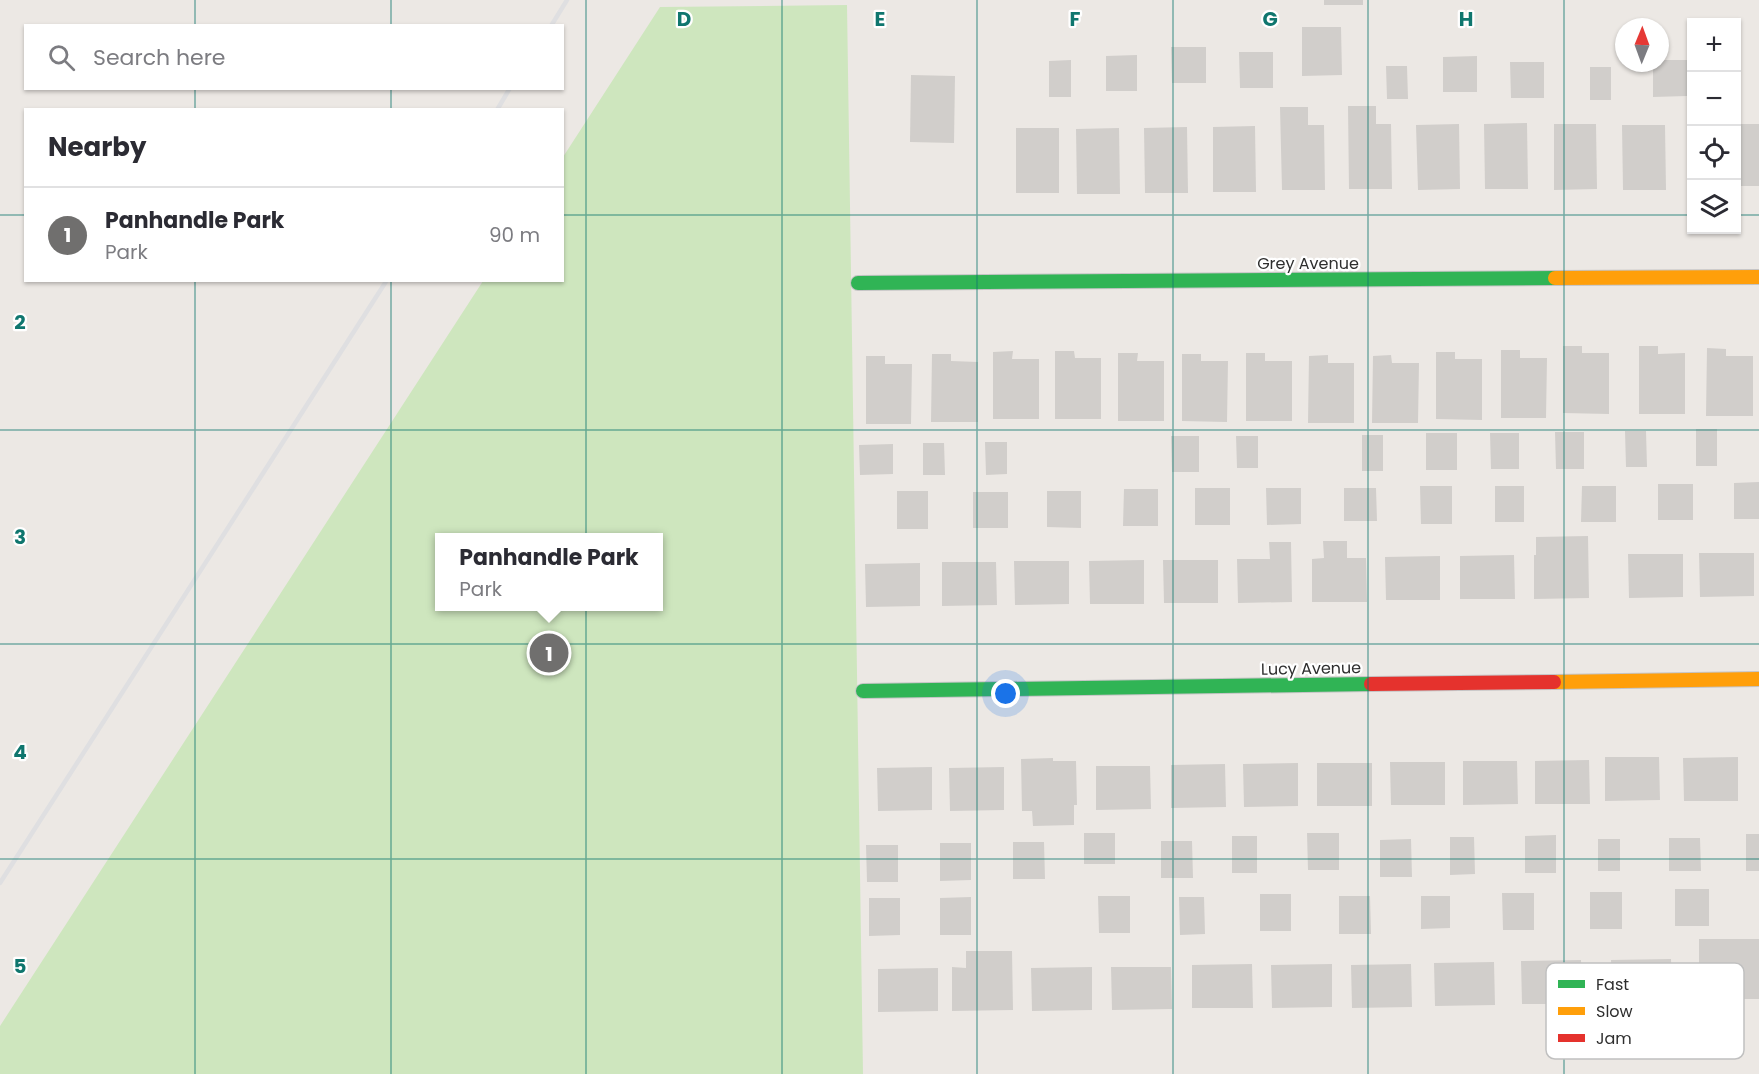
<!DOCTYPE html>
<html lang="en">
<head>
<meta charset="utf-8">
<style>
  body { margin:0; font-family:Poppins,sans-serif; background:#f7f7f7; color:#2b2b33 }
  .controls { position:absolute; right:18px; top:18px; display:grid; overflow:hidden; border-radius:0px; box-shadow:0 2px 4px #0004 }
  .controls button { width:54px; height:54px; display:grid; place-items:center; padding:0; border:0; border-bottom:2px solid #e1e1e2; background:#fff; color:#2b2b33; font:30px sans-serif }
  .compass { position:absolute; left:1615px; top:18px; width:54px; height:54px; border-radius:50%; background:#fff; box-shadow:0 2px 4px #0004; rotate:1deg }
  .you { position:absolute; left:1006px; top:694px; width:21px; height:21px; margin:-15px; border:4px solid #fff; border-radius:50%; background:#1a73e8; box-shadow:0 0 0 9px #1a73e833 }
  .badge { display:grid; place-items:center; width:39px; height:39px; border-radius:50%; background:#706f6e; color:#fff; font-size:20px; font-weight:700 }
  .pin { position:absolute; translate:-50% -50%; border:3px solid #fff; box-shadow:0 2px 6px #0006 }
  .popup { position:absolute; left:435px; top:533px; width:228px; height:78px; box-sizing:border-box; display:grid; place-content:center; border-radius:0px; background:#fff; filter:drop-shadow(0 2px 4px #0005); font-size:20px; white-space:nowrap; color:#7c7c81 }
  .popup b { font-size:22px; color:#2b2b33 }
  .popup::after { content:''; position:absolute; left:50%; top:100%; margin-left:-12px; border:12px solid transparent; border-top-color:#fff }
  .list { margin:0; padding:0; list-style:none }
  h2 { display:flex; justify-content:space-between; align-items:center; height:78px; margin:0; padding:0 24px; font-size:26px }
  h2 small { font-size:20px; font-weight:400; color:#7c7c81 }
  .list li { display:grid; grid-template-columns:39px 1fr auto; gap:18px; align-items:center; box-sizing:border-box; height:96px; padding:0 24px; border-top:2px solid #e1e1e2 }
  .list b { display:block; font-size:22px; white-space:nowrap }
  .list p { margin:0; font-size:20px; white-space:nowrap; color:#7c7c81 }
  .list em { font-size:20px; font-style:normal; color:#7c7c81 }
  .icon { flex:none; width:33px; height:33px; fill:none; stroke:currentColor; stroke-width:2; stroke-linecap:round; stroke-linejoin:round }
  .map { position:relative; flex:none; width:1759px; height:1074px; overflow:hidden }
  .search { position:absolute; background:#fff; box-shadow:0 2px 4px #0004; left:24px; top:24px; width:540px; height:66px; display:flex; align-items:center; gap:15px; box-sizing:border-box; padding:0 21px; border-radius:0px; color:#7c7c81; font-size:22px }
  .panel { position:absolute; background:#fff; box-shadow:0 2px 4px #0004; left:24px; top:108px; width:540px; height:174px; border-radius:0px }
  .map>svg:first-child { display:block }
</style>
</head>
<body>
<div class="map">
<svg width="1759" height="1074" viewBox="0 0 1759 1074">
  <rect width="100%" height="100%" fill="#ece8e4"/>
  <path fill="#cee6be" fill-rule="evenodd" d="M847,5L863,1074H0V1026L483,281L562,280L563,157L660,7ZM440,538H658V606H440Z"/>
  <g fill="#d1cecb">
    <rect x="1324" y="0" width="39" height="5"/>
    <polygon points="1302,27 1341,27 1342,75 1302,76"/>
    <polygon points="1171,47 1206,47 1206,83 1172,83"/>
    <polygon points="1239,52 1273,52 1273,88 1240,88"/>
    <polygon points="1137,55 1137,91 1106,91 1106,56"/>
    <polygon points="1477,56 1477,92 1443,92 1443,57"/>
    <polygon points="1071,60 1071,97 1049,97 1049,61"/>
    <polygon points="1660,60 1687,60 1687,96 1653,97 1653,63 1660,63"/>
    <polygon points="1510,62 1544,62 1544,98 1511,98"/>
    <polygon points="1386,66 1407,66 1408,99 1387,99"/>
    <rect x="1590" y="67" width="21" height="33"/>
    <polygon points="911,75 955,76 954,143 910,142"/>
    <polygon points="1348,106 1376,106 1376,124 1391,124 1392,189 1349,189"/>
    <polygon points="1280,107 1308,107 1308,125 1324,125 1325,190 1282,190"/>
    <polygon points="1527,123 1528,189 1485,189 1484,124"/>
    <polygon points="1459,124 1460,189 1418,190 1416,125"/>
    <polygon points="1554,124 1596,124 1597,189 1554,190"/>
    <rect x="1736" y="124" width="23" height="62"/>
    <polygon points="1622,125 1665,125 1666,190 1623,190"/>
    <polygon points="1255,126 1256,192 1213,192 1213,127"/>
    <polygon points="1187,127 1188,193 1145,193 1144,128"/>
    <rect x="1016" y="128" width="43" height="65"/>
    <polygon points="1119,128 1120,194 1077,194 1076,129"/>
    <polygon points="1563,346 1582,346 1582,353 1609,353 1609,414 1563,413"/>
    <polygon points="1639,346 1658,346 1658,354 1685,353 1685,414 1639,414"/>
    <polygon points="1707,348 1726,349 1726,356 1753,356 1753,416 1706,416"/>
    <polygon points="1501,350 1520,350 1520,358 1547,358 1546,418 1501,418"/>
    <polygon points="1013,351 1012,359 1039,359 1039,419 993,419 993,352"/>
    <polygon points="1055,351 1074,351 1075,358 1101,358 1101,419 1055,419"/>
    <polygon points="1436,352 1455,352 1455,359 1482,359 1482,420 1436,419"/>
    <polygon points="1118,353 1138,353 1137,361 1164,361 1164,421 1118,421"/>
    <polygon points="1246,353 1265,353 1265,361 1292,361 1292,421 1246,421"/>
    <polygon points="932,354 951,354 951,361 978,362 978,422 931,422"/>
    <polygon points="1182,354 1201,354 1201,361 1228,361 1227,422 1182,421"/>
    <polygon points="1328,355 1328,363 1354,363 1354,423 1308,423 1309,356"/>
    <polygon points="1391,355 1392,363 1419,363 1418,423 1372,423 1373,356"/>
    <polygon points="866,356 885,356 885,364 912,364 911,424 866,424"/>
    <rect x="1696" y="429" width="21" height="37"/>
    <polygon points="1625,431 1646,431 1647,467 1626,467"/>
    <polygon points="1555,432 1584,432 1584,469 1556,469"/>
    <rect x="1426" y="433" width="31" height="37"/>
    <polygon points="1490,433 1519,433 1519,469 1491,469"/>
    <rect x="1362" y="435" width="21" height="36"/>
    <polygon points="1171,436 1199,436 1199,472 1172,472"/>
    <polygon points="1236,436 1258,436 1258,468 1237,468"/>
    <polygon points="985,442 1007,442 1007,474 986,475"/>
    <polygon points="923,443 944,443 945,475 923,475"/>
    <polygon points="893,444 893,474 860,475 859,445"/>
    <polygon points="1759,482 1759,519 1734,519 1734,483"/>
    <rect x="1658" y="484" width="35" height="36"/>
    <polygon points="1420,486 1452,486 1452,524 1421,524"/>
    <rect x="1495" y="486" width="29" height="36"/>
    <polygon points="1582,486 1616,486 1616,522 1581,522"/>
    <rect x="1195" y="488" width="35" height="37"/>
    <polygon points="1266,488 1301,488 1301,524 1267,525"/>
    <polygon points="1344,488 1376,488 1377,521 1344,521"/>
    <polygon points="1124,489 1158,489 1158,526 1123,526"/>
    <rect x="897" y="491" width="31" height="38"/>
    <polygon points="1047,491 1081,491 1081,528 1047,527"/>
    <rect x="973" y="492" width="35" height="36"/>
    <polygon points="1588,536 1589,598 1534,599 1534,555 1536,555 1536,537"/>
    <polygon points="1323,541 1347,541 1347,558 1366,558 1367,602 1312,602 1312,559 1324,558"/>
    <polygon points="1269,542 1291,542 1292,602 1238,603 1237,559 1270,559"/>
    <polygon points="1699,553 1754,553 1754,596 1700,597"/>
    <polygon points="1628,554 1683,554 1683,597 1629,598"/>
    <polygon points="1514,555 1515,599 1460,599 1460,556"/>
    <polygon points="1440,556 1440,600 1386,600 1385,557"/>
    <polygon points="1144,560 1144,604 1090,604 1089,561"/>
    <polygon points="1163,560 1218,560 1218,603 1164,603"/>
    <polygon points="1014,561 1069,561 1069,604 1015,605"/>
    <polygon points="942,562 996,562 997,605 942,606"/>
    <polygon points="920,563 920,606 866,607 865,564"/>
    <polygon points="1605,757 1659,757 1660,800 1605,801"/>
    <polygon points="1738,757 1738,801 1684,801 1683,758"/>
    <polygon points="1053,758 1053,761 1076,761 1077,805 1074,805 1074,825 1033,826 1032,811 1022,811 1021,759"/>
    <polygon points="1589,760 1590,804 1535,804 1535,761"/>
    <polygon points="1463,761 1517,761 1518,804 1463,805"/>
    <polygon points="1390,762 1445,762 1445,805 1391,805"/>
    <polygon points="1298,763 1298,806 1244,807 1243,764"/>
    <rect x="1317" y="763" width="55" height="43"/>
    <polygon points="1225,764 1226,807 1171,808 1171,765"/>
    <polygon points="1096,766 1150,766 1151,809 1096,810"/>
    <polygon points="932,767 932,810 878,811 877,768"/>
    <polygon points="1004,767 1004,810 950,811 949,768"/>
    <rect x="1084" y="833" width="31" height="31"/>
    <polygon points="1307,833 1339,833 1339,870 1308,870"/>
    <rect x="1746" y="834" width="13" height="37"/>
    <polygon points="1556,835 1556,873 1525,873 1525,836"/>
    <rect x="1232" y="836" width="25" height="37"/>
    <polygon points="1450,837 1474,837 1475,874 1450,875"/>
    <polygon points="1669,838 1700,838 1701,871 1669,871"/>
    <polygon points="1411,839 1412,877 1380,877 1380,840"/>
    <rect x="1598" y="839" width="22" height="32"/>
    <polygon points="1161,841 1192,841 1193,878 1161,878"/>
    <polygon points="1013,842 1044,842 1045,879 1013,879"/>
    <polygon points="940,843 971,843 971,880 940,881"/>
    <polygon points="866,845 898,845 898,882 867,882"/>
    <rect x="1675" y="889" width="34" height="37"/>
    <rect x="1590" y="892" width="32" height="37"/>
    <polygon points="1502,893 1534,893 1534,930 1503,930"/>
    <rect x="1260" y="894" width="31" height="37"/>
    <polygon points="1098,896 1130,896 1130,933 1099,933"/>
    <polygon points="1339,896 1370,896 1371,934 1339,934"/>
    <polygon points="1421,896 1450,896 1450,928 1421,929"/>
    <polygon points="971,897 971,935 940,935 940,898"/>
    <polygon points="1179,897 1204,897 1205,934 1180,935"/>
    <polygon points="869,898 900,898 900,935 869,936"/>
    <rect x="1699" y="939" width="60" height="60"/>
    <polygon points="966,951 1012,951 1013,1010 952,1011 952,967 966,968"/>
    <polygon points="1671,959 1672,1004 1612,1005 1611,960"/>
    <polygon points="1581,960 1582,1004 1522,1004 1521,961"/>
    <polygon points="1494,962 1495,1005 1435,1006 1434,963"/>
    <polygon points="1252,964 1253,1008 1192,1008 1192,965"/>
    <polygon points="1332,964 1332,1007 1272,1008 1271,965"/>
    <polygon points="1411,964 1412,1007 1352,1008 1351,965"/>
    <polygon points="1092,967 1092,1010 1032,1011 1031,968"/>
    <polygon points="1111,967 1171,967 1172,1009 1112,1010"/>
    <polygon points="938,968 938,1011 878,1012 878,969"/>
  </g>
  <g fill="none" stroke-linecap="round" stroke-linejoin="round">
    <defs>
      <g id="fast">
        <polyline points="858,283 1555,278"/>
        <polyline points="863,691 1371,684"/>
      </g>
      <g id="slow">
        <polyline points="1555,278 1759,277"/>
        <polyline points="1554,682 1759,679"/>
      </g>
      <polyline id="jam" points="1371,684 1554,682"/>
    </defs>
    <use href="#fast" stroke="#c5c4c5" stroke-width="16"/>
    <use href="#slow" stroke="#c5c4c5" stroke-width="16"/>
    <use href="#jam" stroke="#c5c4c5" stroke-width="16"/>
    <use href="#fast" stroke="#30b455" stroke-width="14"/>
    <use href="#slow" stroke="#ff9f0a" stroke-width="14"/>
    <use href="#jam" stroke="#e5322d" stroke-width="14"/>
    <g stroke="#dfdfe1" stroke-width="4.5">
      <polyline points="551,26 567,0"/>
      <polyline points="497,110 510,88"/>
      <polyline points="0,883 387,280"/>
    </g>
  </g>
  <path fill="none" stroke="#0f766e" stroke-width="1.5" stroke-opacity="0.55" d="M195,0V26M391,0V26M586,0V1074M782,0V1074M977,0V1074M1173,0V1074M1368,0V1074M1564,0V1074M195,88V110M391,88V110M0,215H26M562,215H1692M1736,215H1759M195,280V1074M391,280V1074M0,430H1759M0,644H1759M0,859H1759"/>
  <g text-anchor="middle" stroke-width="4.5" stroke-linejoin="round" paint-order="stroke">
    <g font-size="16" fill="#2e2e2e" stroke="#fff">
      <text x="1308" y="269">Grey Avenue</text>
      <text transform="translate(1311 668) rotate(-1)" y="6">Lucy Avenue</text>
    </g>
  </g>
  <rect x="1546" y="963" width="198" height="96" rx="9" fill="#fff" stroke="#c0c0c0" stroke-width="1.5"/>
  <rect x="1558" y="980" width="27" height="8" fill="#30b455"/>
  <rect x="1558" y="1007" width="27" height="8" fill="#ff9f0a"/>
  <rect x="1558" y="1034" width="27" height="8" fill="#e5322d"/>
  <g font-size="16" fill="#2e2e2e">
    <text x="1596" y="990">Fast</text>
    <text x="1596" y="1017">Slow</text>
    <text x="1596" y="1044">Jam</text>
  </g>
  <g font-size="20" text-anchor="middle" font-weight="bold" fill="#0f766e" stroke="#fff" stroke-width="4.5" stroke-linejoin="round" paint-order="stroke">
    <text x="684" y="26">D</text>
    <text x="880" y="26">E</text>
    <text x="1075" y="26">F</text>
    <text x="1270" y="26">G</text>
    <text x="1466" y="26">H</text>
    <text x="20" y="329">2</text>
    <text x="20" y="544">3</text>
    <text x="20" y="759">4</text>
    <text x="20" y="973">5</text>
  </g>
</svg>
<div class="controls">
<button>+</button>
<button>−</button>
<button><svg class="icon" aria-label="locate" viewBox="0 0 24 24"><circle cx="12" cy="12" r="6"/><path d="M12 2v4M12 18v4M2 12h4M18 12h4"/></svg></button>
<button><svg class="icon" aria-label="layers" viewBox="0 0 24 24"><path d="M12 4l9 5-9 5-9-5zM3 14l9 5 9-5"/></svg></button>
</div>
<svg class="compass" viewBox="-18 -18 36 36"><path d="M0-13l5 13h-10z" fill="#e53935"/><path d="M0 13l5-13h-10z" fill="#7c7c81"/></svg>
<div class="you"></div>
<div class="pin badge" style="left:549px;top:653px">1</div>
<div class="popup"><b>Panhandle Park</b>Park</div>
<div class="search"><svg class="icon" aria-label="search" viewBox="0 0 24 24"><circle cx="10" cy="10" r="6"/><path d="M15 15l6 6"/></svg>Search here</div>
<section class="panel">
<h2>Nearby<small></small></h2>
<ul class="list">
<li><span class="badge">1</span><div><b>Panhandle Park</b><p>Park</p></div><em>90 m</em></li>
</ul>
</section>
</div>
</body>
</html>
